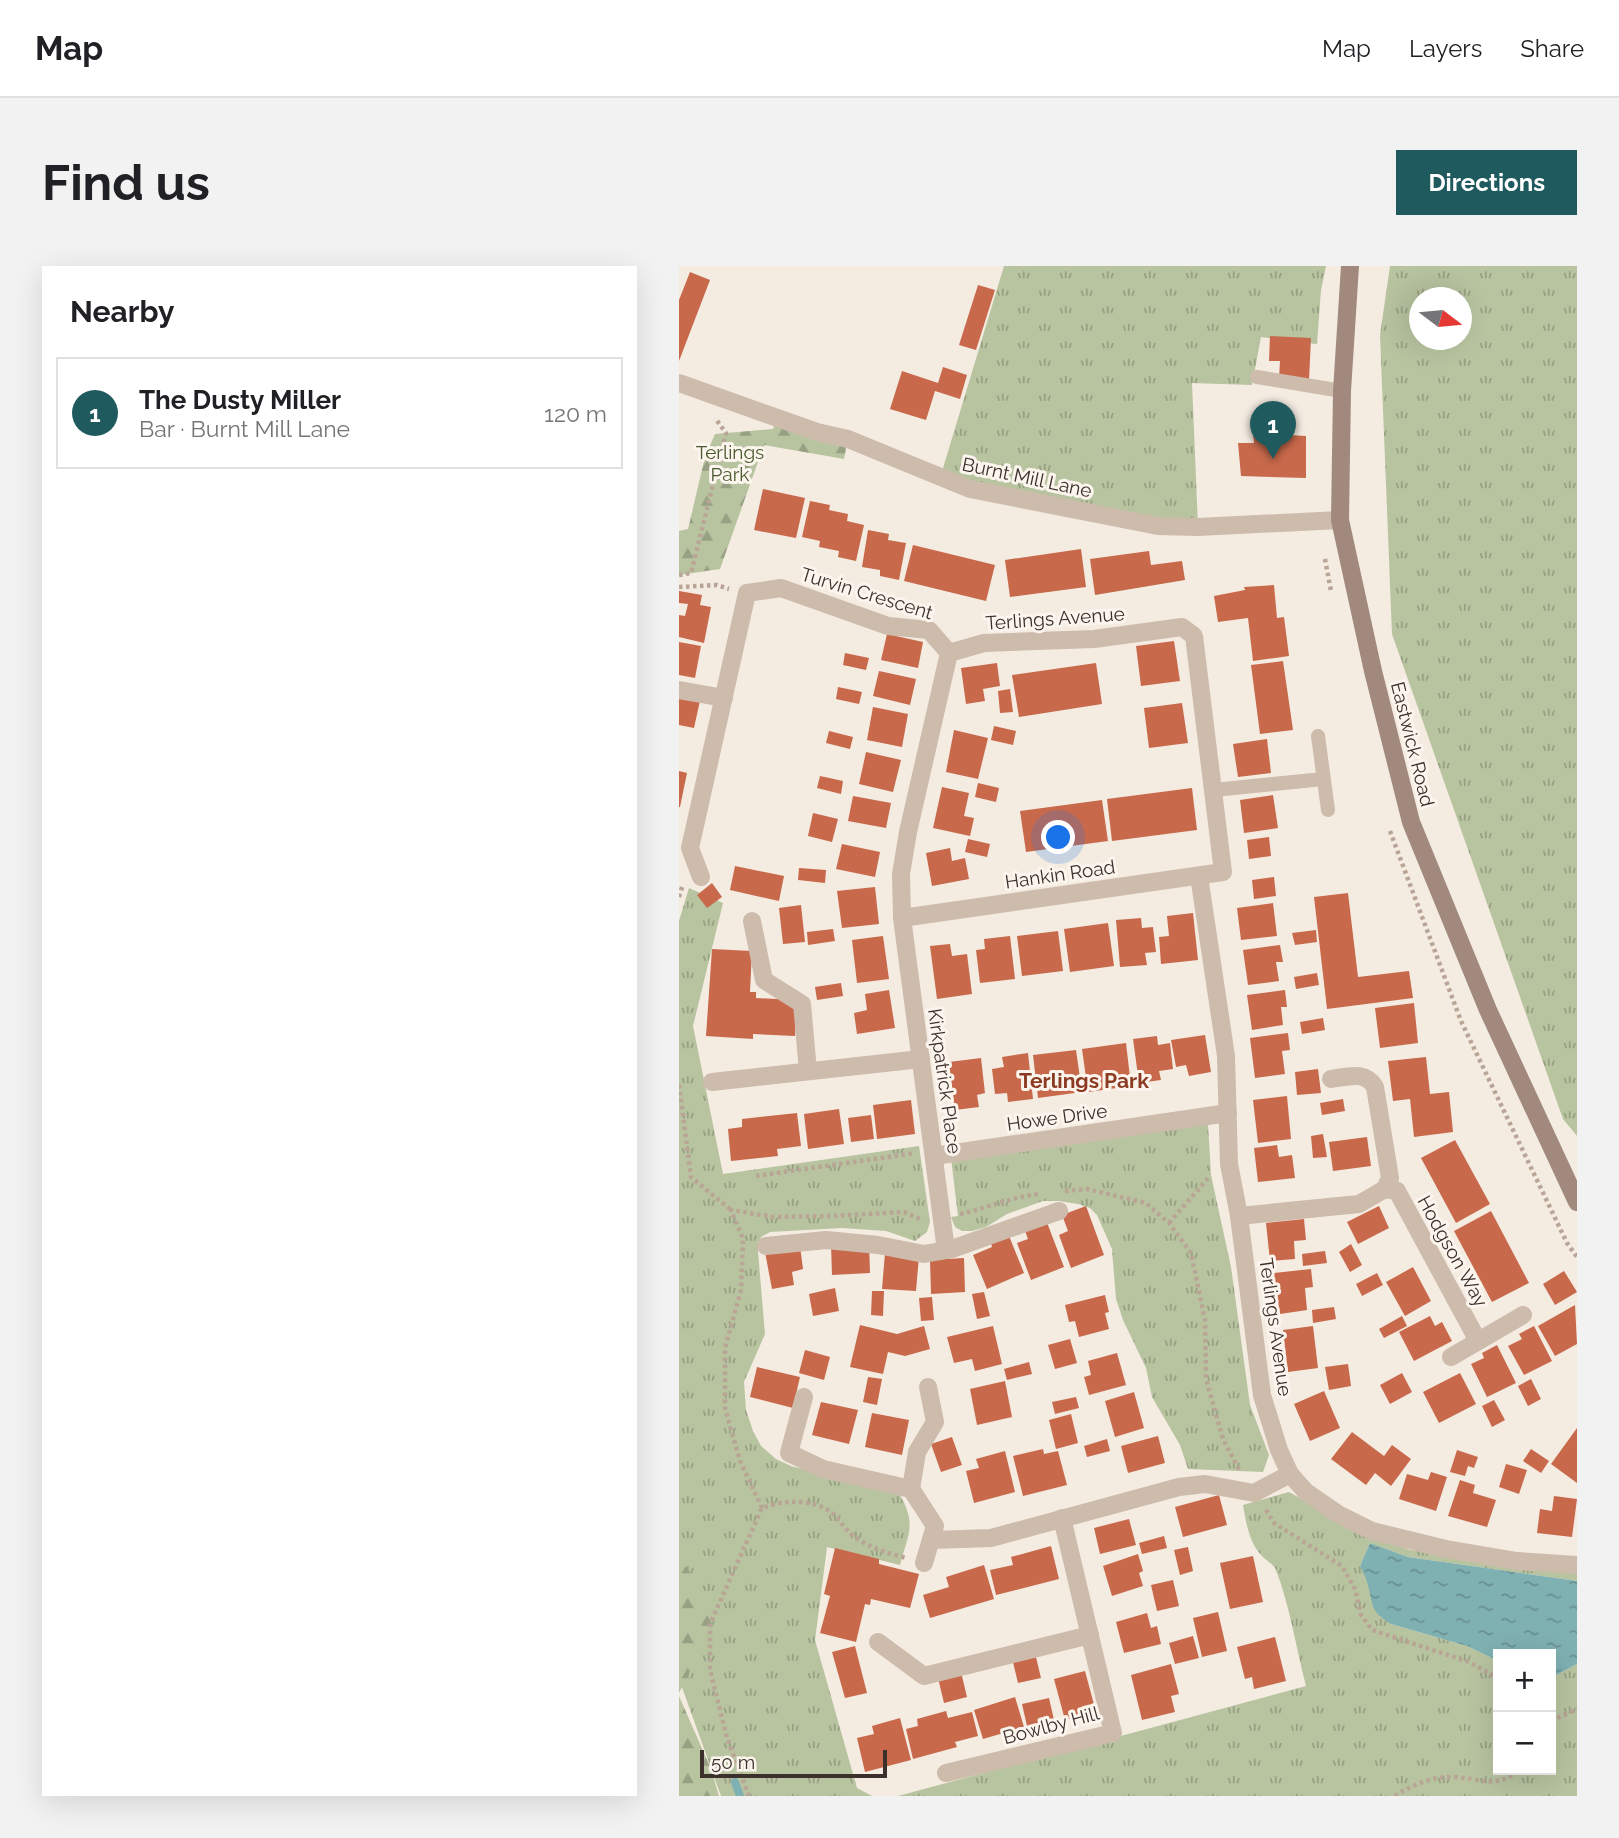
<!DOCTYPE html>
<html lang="en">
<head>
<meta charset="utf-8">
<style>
  body { margin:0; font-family:Raleway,sans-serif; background:#f2f2f2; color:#202124 }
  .controls { position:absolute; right:21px; bottom:21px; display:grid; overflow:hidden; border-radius:0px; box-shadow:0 7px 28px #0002 }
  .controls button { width:63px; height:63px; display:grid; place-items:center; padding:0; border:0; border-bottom:2px solid #e0e0e0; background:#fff; color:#202124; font:35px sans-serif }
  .compass { position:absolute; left:730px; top:21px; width:63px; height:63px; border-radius:50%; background:#fff; box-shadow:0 7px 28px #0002; rotate:106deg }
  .scale { position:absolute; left:21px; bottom:18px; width:187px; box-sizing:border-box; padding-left:7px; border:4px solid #3b302b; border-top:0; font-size:19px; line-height:24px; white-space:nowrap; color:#3b302b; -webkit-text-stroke:5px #fbf5ee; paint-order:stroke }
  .you { position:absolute; left:380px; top:572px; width:24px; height:24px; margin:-18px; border:5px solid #fff; border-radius:50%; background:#1a73e8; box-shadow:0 0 0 10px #1a73e833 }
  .badge { display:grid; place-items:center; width:46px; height:46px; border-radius:50%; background:#1f5a5e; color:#fff; font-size:23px; font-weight:700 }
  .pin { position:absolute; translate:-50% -58px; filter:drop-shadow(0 2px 4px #0008) }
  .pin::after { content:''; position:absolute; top:37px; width:24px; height:21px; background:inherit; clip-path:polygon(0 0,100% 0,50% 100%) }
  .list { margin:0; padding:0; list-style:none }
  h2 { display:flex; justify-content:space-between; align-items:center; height:91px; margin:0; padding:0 28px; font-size:30px }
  h2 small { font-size:23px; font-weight:400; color:#757577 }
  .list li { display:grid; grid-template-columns:46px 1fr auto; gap:21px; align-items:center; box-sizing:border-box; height:112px; margin:0 14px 14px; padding:0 14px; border:2px solid #e0e0e0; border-radius:0px }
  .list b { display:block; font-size:26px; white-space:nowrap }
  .list p { margin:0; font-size:23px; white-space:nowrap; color:#757577 }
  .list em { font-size:23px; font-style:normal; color:#757577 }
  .map { position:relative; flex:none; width:898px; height:1530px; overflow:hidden; border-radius:0px }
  header { display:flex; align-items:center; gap:42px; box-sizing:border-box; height:98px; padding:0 35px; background:#fff; border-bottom:2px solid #e0e0e0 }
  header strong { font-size:33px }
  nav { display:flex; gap:38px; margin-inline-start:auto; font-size:24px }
  .intro { display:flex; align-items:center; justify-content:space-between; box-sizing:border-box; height:168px; padding:0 42px }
  h1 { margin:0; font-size:49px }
  .button { padding:18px 32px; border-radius:0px; background:#1f5a5e; color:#fff; font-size:24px; font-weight:700 }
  main { display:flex; gap:42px; padding:0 42px }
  aside { flex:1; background:#fff; border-radius:0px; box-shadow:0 7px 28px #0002 }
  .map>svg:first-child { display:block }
</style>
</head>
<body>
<header>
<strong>Map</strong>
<nav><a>Map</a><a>Layers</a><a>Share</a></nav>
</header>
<div class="intro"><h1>Find us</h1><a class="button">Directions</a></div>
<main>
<aside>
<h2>Nearby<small></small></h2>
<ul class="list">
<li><span class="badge">1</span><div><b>The Dusty Miller</b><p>Bar · Burnt Mill Lane</p></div><em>120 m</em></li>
</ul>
</aside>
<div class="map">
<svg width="898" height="1530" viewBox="0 0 898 1530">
  <defs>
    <pattern id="grass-tufts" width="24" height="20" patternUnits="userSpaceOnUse" patternTransform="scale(1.75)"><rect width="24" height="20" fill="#b8c4a0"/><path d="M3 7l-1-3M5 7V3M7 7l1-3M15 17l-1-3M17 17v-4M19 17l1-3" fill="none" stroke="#97a083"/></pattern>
    <pattern id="forest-firs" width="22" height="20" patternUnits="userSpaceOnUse" patternTransform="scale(1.75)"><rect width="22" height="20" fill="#b8c4a0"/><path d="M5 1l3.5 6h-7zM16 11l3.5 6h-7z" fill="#97a083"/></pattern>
    <pattern id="water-ripples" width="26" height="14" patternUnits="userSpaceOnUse" patternTransform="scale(1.75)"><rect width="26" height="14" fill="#7fb0b2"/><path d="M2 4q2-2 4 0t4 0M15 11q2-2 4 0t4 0" fill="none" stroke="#699091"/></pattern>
  </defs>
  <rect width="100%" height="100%" fill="#f4ebe1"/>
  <g fill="url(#grass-tufts)" fill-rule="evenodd">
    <polygon points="325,0 647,0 642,24 638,78 582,71 573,119 513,117 519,261 261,212"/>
    <path d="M711,0H898V870L884,853L713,368L701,69ZM740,32H782V74H740Z"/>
    <path d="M10,622L44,637L14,760L44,908L240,880L251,956L248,966L236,975L207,965L163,962L91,966L82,971L79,986L86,1068L65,1116L67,1144L74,1165L82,1180L97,1193L112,1200L221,1229C238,1259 229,1268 221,1299L148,1281L136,1374L178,1522L193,1530H42L0,1413V655Z"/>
    <polygon points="529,858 532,909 552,1001 571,1139 590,1189 584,1206 509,1203 501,1179 473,1131 467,1102 444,1054 437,1033 433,983 418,949 411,942 399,938 380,935 364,935 328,948 307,961 293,965 283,965 276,961 272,951 279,950 272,892"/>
    <path d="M610,1226L692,1271L731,1284L898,1308V1315L729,1291L691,1277L681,1300L712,1358L788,1380L819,1395V1504H872V1412L898,1398V1530H219L627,1420C617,1382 611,1340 597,1304C594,1297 587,1295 582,1289C570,1276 567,1256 564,1239Z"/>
  </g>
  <g fill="url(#forest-firs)">
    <polygon points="101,145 169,173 165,193 85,179 41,303 0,309 0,265 9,263 26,191 36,168 94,163"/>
    <polygon points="0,1291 20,1319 34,1360 0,1427"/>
    <polygon points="0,1430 32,1503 40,1530 0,1530"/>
  </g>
  <path fill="url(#water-ripples)" d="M691,1277L729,1291L898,1315V1398L872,1412V1388H819V1395L788,1380L712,1358C689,1344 695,1338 688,1316C687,1311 683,1305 681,1300Z"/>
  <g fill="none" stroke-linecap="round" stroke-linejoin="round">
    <polyline stroke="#7fb0b2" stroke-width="8" points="56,1516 61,1530"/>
  </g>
  <g fill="#c8694b">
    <polygon points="11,6 31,14 0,95 0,34"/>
    <polygon points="299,19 316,24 297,84 280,79"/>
    <polygon points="591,70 632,72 630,114 600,113 601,95 590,95"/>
    <polygon points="264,101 288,109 281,133 256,125 247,154 211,143 223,105 259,117"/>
    <polygon points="574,167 627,170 627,212 562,210 559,177 575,177"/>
    <polygon points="84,223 126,232 117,272 75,264"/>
    <polygon points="131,235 151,239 150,244 169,248 168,255 185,259 177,295 159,291 160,285 140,281 141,275 123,271"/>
    <polygon points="189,264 210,268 209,274 227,277 220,314 201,310 201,304 183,301"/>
    <polygon points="234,279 316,299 307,335 225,315"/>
    <polygon points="402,283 407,321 331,331 326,294"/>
    <polygon points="470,285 472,299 503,295 506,314 416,329 411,293"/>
    <polygon points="595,319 598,352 605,351 610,390 574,395 569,352 539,356 535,330 566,324 565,321"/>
    <polygon points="0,325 23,329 21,339 32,341 25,377 0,371 0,349 6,350 9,338 0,337"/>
    <polygon points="208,368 244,376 239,402 202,394"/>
    <polygon points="495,375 501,415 462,420 457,380"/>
    <polygon points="0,376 22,380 16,412 0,409"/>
    <polygon points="166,387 190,392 187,404 164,399"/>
    <polygon points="604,395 614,464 581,468 572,399"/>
    <polygon points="318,397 321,420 304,423 306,435 287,438 282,402"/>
    <polygon points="417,397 423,438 340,451 333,409"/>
    <polygon points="200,405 237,413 231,439 194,430"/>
    <polygon points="159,421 183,426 180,438 157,433"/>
    <polygon points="331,423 334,446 321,447 319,425"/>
    <polygon points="0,426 22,430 15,462 0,459"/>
    <polygon points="503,437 509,477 470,482 465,442"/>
    <polygon points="194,441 229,448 223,481 188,474"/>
    <polygon points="315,460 337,465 334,479 312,474"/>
    <polygon points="275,464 309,472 299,513 267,506"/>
    <polygon points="150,465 174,471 171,483 147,477"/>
    <polygon points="588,473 592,507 559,511 554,478"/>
    <polygon points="187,486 222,494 214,526 180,518"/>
    <polygon points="0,505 8,507 1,541 0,541"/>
    <polygon points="141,510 164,515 162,528 138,522"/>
    <polygon points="299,517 320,522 317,536 296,531"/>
    <polygon points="263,521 290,527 285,550 295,552 291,570 254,562"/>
    <polygon points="513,522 518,564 433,575 428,533"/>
    <polygon points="594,529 599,562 565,567 561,534"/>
    <polygon points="174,530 212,537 207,562 169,555"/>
    <polygon points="423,534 429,575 347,586 341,545"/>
    <polygon points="134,547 159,553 153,576 129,570"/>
    <polygon points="590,571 592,590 570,593 568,574"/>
    <polygon points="289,573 311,578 308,591 286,586"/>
    <polygon points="163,578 201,586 196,611 157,603"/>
    <polygon points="271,582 273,595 286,592 290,613 253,620 247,587"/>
    <polygon points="56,600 105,610 100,635 51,624"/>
    <polygon points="120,602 147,604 146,617 119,614"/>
    <polygon points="595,611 597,630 575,633 573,614"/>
    <polygon points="33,617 43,631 28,642 18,629"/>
    <polygon points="196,621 200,658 163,662 158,625"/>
    <polygon points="669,627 679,711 730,705 734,732 648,743 635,631"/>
    <polygon points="594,637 598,670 562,674 558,642"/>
    <polygon points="122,639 126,676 104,678 100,642"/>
    <polygon points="514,647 519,694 482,698 480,671 490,670 488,650"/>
    <polygon points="462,652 463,662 474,661 477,686 466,687 468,699 441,701 437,654"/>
    <polygon points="429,657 435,700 391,706 385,663"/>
    <polygon points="154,663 156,675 129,679 128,666"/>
    <polygon points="637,664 638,676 616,679 613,667"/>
    <polygon points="379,665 384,705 343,710 338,670"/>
    <polygon points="204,670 210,713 178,717 173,674"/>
    <polygon points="331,670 336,713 301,717 297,684 306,683 305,673"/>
    <polygon points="271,678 273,690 288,688 293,728 258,733 251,680"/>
    <polygon points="601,679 604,696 597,696 600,715 569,719 564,684"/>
    <polygon points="33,683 73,685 71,726 77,726 77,732 118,734 116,770 74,768 74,773 27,770"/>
    <polygon points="638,707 640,719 617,723 615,711"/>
    <polygon points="162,717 164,730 138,734 136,721"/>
    <polygon points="210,724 216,762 178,768 175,747 188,744 186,728"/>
    <polygon points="606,724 608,741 602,741 604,759 573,764 568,729"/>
    <polygon points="735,737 739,777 701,782 696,742"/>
    <polygon points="644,752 646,764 623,768 621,756"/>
    <polygon points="609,767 611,784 603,785 606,808 576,812 571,772"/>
    <polygon points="526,769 532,806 510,810 507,799 497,801 492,774"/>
    <polygon points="478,770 479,779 491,777 494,803 480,805 482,814 460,817 454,773"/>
    <polygon points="447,777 452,820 409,826 403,783"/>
    <polygon points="397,784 403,826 359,832 354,789"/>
    <polygon points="349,787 354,833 329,836 328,827 316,828 313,803 325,801 323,791"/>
    <polygon points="747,791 751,828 770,826 774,866 735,871 731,833 714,835 709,795"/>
    <polygon points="302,792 306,827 298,829 300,841 276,844 270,796"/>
    <polygon points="639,803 642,827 618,829 616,806"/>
    <polygon points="608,830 612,873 579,877 574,834"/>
    <polygon points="664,833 666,845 643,849 641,837"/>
    <polygon points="232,834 236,868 198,873 194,839"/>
    <polygon points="160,843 165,878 129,883 125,848"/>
    <polygon points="118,847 122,880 98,883 99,890 52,895 49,863 63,861 63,853"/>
    <polygon points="192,849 195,873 172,876 169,852"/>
    <polygon points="644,868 648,891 634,892 632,870"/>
    <polygon points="688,871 692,900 654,905 650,876"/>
    <polygon points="776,874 811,938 777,957 742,892"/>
    <polygon points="598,879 600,891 613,889 616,912 579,916 575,882"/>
    <polygon points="407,940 425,989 392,1002 380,969 389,965 383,949"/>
    <polygon points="700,940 710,962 679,978 668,956"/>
    <polygon points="812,945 850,1017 813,1036 775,965"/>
    <polygon points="625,953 627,974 615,975 616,993 591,995 587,957"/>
    <polygon points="367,954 385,1001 352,1014 338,977 349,973 345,962"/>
    <polygon points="330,970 345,1007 308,1023 294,989 313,981 312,977"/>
    <polygon points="190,977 191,1007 153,1009 152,978"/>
    <polygon points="672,978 683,999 671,1006 660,986"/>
    <polygon points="121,980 124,1003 113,1006 115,1019 93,1023 86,986"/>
    <polygon points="646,985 648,997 624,1000 623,988"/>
    <polygon points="206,987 240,990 237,1025 203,1023"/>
    <polygon points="285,992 286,1026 252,1028 251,994"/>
    <polygon points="734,1001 752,1035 726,1050 707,1016"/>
    <polygon points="632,1003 634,1021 626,1022 628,1044 601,1048 595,1007"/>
    <polygon points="885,1005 898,1026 876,1039 864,1018"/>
    <polygon points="698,1007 704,1019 683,1030 677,1018"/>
    <polygon points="156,1022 160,1045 134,1050 130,1028"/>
    <polygon points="193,1025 205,1025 204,1050 192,1049"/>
    <polygon points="305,1026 311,1050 298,1053 293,1028"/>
    <polygon points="426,1029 430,1046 426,1047 430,1063 400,1071 396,1055 390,1056 386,1039"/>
    <polygon points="253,1031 255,1054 242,1055 240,1032"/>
    <polygon points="896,1039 898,1078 876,1090 859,1060"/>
    <polygon points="655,1041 657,1053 634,1057 633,1044"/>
    <polygon points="723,1050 728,1060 705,1072 700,1063"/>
    <polygon points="751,1050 756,1060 763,1056 773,1075 735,1095 720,1066"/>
    <polygon points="181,1059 218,1068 245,1060 251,1083 226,1090 209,1086 204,1108 171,1101"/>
    <polygon points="314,1060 323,1098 296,1105 293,1093 275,1097 268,1071"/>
    <polygon points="634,1060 639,1102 609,1106 604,1064"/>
    <polygon points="855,1060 873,1095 845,1109 829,1080 843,1073 840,1068"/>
    <polygon points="391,1073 398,1097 376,1103 369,1079"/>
    <polygon points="818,1079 837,1117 808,1131 792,1098 805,1092 803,1087"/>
    <polygon points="126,1084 151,1091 145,1114 120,1107"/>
    <polygon points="438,1087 447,1119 410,1129 405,1111 412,1109 409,1095"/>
    <polygon points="350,1096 353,1108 328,1114 325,1103"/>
    <polygon points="669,1098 672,1120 650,1124 646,1101"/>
    <polygon points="78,1101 121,1111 114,1142 71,1131"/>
    <polygon points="723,1107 733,1126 711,1138 701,1119"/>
    <polygon points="781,1107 797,1138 760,1157 744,1126"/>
    <polygon points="189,1111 203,1113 198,1139 184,1136"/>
    <polygon points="852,1113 862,1133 849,1140 839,1120"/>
    <polygon points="326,1115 333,1151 298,1159 291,1123"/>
    <polygon points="645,1125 661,1162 631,1175 615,1138"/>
    <polygon points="455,1126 465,1162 436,1171 426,1135"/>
    <polygon points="397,1131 400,1142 376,1148 373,1136"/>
    <polygon points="815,1134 826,1154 813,1161 803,1140"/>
    <polygon points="142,1136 179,1144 170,1178 133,1169"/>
    <polygon points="193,1147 230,1154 223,1189 186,1181"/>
    <polygon points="392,1148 399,1177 377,1183 370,1154"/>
    <polygon points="898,1162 898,1217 872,1198"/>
    <polygon points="673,1166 705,1190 713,1179 732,1193 712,1220 696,1207 687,1219 652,1193"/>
    <polygon points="479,1170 486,1197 449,1207 442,1180"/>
    <polygon points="273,1171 283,1199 262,1206 252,1178"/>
    <polygon points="428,1173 431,1185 408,1191 405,1180"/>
    <polygon points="364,1183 365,1188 379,1185 388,1219 344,1230 334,1190"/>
    <polygon points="852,1183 870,1195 862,1207 844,1195"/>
    <polygon points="778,1184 799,1191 795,1202 789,1200 786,1210 771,1206"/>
    <polygon points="326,1185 336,1226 295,1237 287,1205 300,1202 297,1193"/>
    <polygon points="827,1198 848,1204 840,1228 820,1221"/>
    <polygon points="752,1206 768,1211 757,1245 720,1233 728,1208 749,1214"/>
    <polygon points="781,1214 796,1219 794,1227 817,1234 808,1261 769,1250"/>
    <polygon points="540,1229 548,1259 504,1271 496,1241"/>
    <polygon points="875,1230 898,1233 893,1271 858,1267 861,1243 873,1245"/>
    <polygon points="450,1253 457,1279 421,1288 415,1262"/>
    <polygon points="485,1270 488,1282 463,1288 460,1277"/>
    <polygon points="372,1280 380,1313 317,1329 311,1304 334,1299 332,1291"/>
    <polygon points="509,1281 514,1305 501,1309 495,1284"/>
    <polygon points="156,1282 200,1293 200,1298 240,1308 231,1342 192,1333 191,1339 186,1338 177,1376 141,1367 151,1330 145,1328"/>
    <polygon points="459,1288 464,1305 460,1307 464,1320 433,1330 424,1300"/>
    <polygon points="574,1290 584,1336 551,1343 541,1297"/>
    <polygon points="305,1299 315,1333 251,1352 244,1329 270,1321 267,1311"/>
    <polygon points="494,1314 500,1340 478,1345 472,1319"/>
    <polygon points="539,1346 548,1385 523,1391 514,1352"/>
    <polygon points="468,1347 472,1362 478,1360 482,1378 445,1387 437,1356"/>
    <polygon points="514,1370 520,1392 496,1398 490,1377"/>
    <polygon points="596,1371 607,1415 575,1423 573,1411 566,1413 558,1381"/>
    <polygon points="176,1380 188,1427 166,1432 153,1386"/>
    <polygon points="356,1387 362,1412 339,1417 333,1392"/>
    <polygon points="492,1398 500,1428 492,1430 496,1446 463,1454 452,1409"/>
    <polygon points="406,1405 417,1446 386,1454 375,1413"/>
    <polygon points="282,1406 288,1431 265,1437 259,1412"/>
    <polygon points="336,1431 345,1461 304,1473 295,1444"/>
    <polygon points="370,1432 375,1454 348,1460 343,1438"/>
    <polygon points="267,1445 269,1452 293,1446 299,1470 276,1476 278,1481 234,1493 227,1463 239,1460 238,1453"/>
    <polygon points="221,1452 232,1494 186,1506 178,1472 195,1468 193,1460"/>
  </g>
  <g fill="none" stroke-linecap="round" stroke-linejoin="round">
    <g stroke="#b9a596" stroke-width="4.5" stroke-dasharray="3.5 3.5" stroke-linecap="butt">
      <polyline points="646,293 652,325"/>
      <polyline points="0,309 12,307 47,167 36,152"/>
      <polyline points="0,321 38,319 50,323"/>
      <polyline points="711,565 782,755 888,977 898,991"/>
      <polyline points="0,631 4,618"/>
      <polyline points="0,819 12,911 52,944"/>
      <polyline points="77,910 236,887"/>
      <polyline points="386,925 408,923 467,937 490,957 512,987 526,1054 527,1113 544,1173 561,1205"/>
      <path d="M281,948C308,942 332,931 360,928"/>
      <polyline points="490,957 531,910"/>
      <polyline points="83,1242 61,1195 46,1142 46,1082 62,1024 64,973 52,944 94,951 154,950 225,946 241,953"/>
      <polyline points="587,1244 595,1257 663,1300 676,1323 682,1349 693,1364 790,1396 819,1412"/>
      <polyline points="872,1455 898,1443"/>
      <path d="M70,1530L48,1472L31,1404V1358L83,1242C104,1234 134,1232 153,1247C161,1254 167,1265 176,1271C191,1282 210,1288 228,1292"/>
      <path d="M716,1530C730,1520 755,1510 773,1511C804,1512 813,1524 842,1504"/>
    </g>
    <g stroke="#cdbbac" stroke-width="14">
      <polyline points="578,111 663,125"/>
      <polyline points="639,470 649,544"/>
      <polyline points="535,524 644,513"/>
    </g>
    <g stroke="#cdbbac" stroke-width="18">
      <polyline points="0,117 138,166 169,173 291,223 479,260 519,261 661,254"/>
      <polyline points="0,424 45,432"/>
      <polyline points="520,610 547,790 550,898 560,950 583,1129 600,1184 611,1208 627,1226 659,1248 693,1265 767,1283 838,1295 898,1299"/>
      <polyline points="22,611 11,582 68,327 102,322 209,360 250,364 270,387"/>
      <polyline points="223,652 544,606 515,370 503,361 415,373 305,377 270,387 229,566 222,608 223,652 267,984"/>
      <polyline points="73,655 85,714 123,738 129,805"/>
      <polyline points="33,816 242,793"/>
      <polyline points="255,890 549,847"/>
      <polyline points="706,923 718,925 799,1075"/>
      <path d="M560,950L680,938L706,923L711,912L696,821C686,804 668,811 652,813"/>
      <polyline points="87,980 147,974 199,979 245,988 273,983 380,945"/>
      <polyline points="772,1091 844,1049"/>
      <polyline points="125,1131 110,1187 144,1203 232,1223 238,1186 256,1156 249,1121"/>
      <polyline points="232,1223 256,1260 245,1297"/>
      <polyline points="252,1274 312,1272 500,1221 526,1218 575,1227 611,1208"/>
      <polyline points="199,1376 245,1410 411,1369"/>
      <polyline points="267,1507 434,1467 383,1252"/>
    </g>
    <polyline stroke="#a18a7d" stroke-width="18" points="671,0 663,125 661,254 694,405 732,556 809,744 898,936"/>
  </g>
  <g text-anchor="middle" stroke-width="6" stroke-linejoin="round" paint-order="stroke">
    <g font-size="19" fill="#4a5a2e" stroke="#fbf5ee">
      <text x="51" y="193">Terlings<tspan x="51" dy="22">Park</tspan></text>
    </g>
    <g font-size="19" fill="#3b302b" stroke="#fbf5ee">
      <text transform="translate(348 211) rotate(12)" y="7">Burnt Mill Lane</text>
      <text transform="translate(188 327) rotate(17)" y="7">Turvin Crescent</text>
      <text transform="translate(376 352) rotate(-4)" y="7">Terlings Avenue</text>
      <text transform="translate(734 478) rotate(76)" y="7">Eastwick Road</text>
      <text transform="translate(381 608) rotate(-8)" y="7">Hankin Road</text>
      <text transform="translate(266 815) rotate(82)" y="7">Kirkpatrick Place</text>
      <text transform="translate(378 851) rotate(-8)" y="7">Howe Drive</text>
      <text transform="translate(774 985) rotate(61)" y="7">Hodgson Way</text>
      <text transform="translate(597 1061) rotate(82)" y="7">Terlings Avenue</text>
      <text transform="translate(372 1459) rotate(-15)" y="7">Bowlby Hill</text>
    </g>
    <g font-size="21" font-weight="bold" fill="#8c3b22" stroke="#fbf5ee">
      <text x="405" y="822">Terlings Park</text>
    </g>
  </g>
</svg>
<div class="controls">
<button>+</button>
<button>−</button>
</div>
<svg class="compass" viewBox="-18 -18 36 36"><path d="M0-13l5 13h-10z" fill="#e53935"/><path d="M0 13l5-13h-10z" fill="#757577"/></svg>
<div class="scale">50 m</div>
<div class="you"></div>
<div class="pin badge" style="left:594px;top:193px">1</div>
</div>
</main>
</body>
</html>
